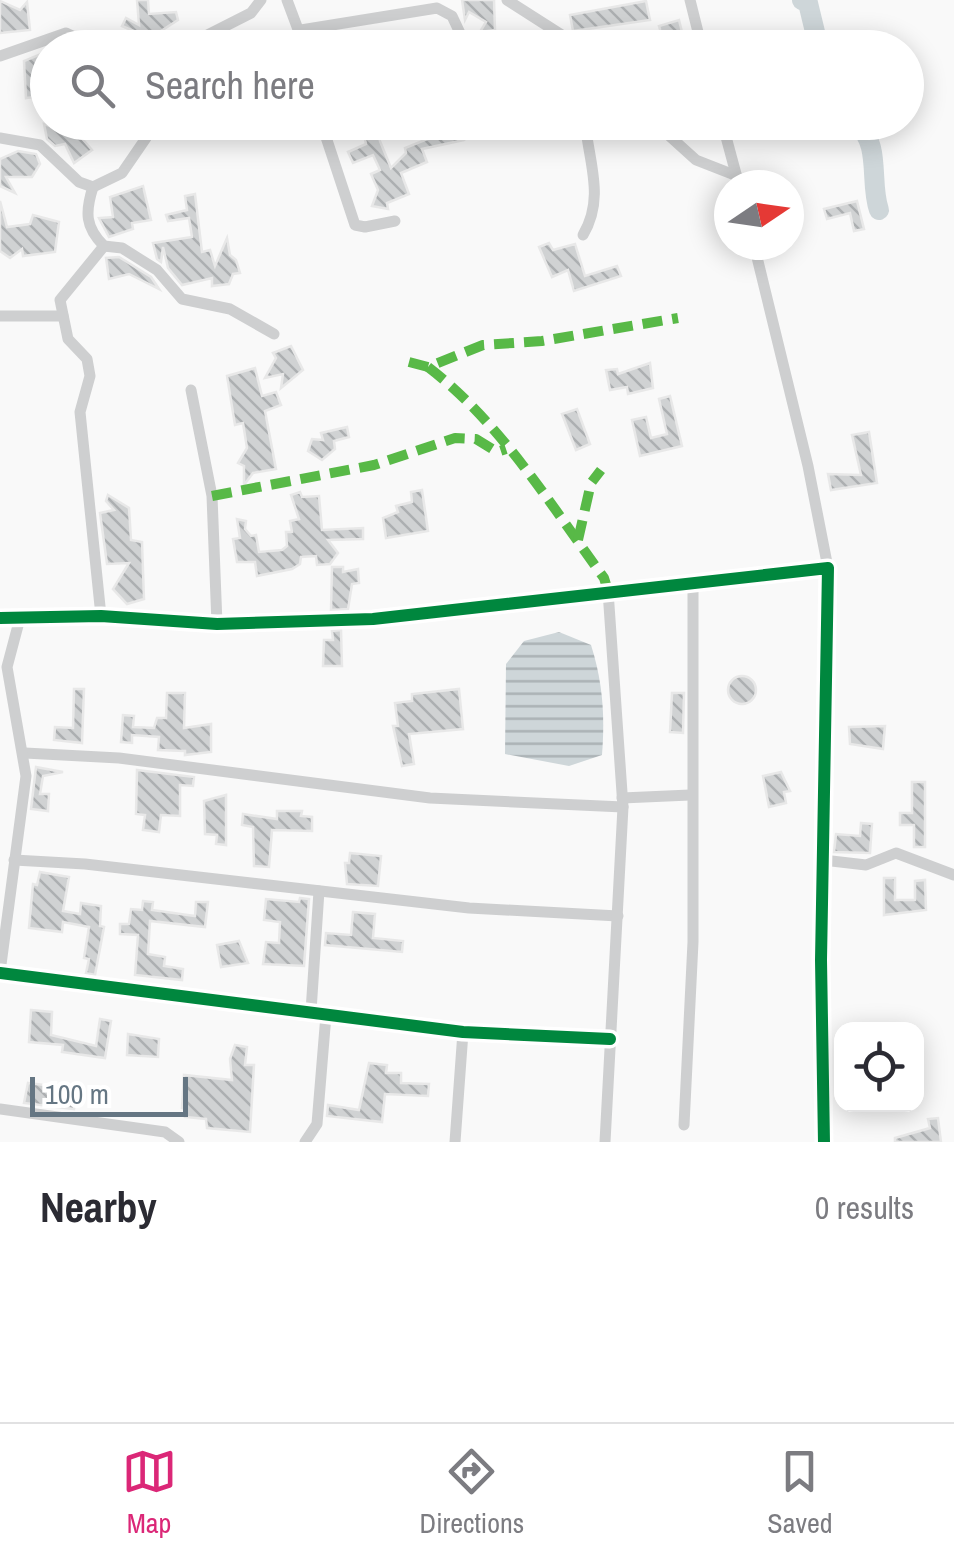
<!DOCTYPE html>
<html lang="en">
<head>
<meta charset="utf-8">
<style>
  body { margin:0; font-family:"Archivo Narrow",sans-serif; background:#f2f2f3; color:#2b2b33 }
  .controls { position:absolute; right:30px; bottom:30px; display:grid; overflow:hidden; border-radius:20px; box-shadow:0 5px 25px #0003 }
  .controls button { width:90px; height:90px; display:grid; place-items:center; padding:0; border:0; border-bottom:2px solid #e1e1e2; background:#fff; color:#2b2b33; font:50px sans-serif }
  .compass { position:absolute; left:714px; top:170px; width:90px; height:90px; border-radius:50%; background:#fff; box-shadow:0 5px 25px #0003; rotate:77deg }
  .scale { position:absolute; left:30px; bottom:25px; width:158px; box-sizing:border-box; padding-left:10px; border:5px solid #657683; border-top:0; font-size:28px; line-height:35px; white-space:nowrap; color:#657683; -webkit-text-stroke:8px #fff; paint-order:stroke }
  .list { margin:0; padding:0; list-style:none }
  h2 { display:flex; justify-content:space-between; align-items:center; height:130px; margin:0; padding:0 40px; font-size:42px }
  h2 small { font-size:32px; font-weight:400; color:#7c7c81 }
  .icon { flex:none; width:55px; height:55px; fill:none; stroke:currentColor; stroke-width:2; stroke-linecap:round; stroke-linejoin:round }
  .map { position:relative; flex:none; width:954px; height:1142px; overflow:hidden }
  .search { position:absolute; background:#fff; box-shadow:0 5px 25px #0003; left:30px; right:30px; top:30px; height:110px; display:flex; align-items:center; gap:25px; box-sizing:border-box; padding:0 35px; border-radius:55px; color:#7c7c81; font-size:38px }
  .sheet { height:280px; background:#fff }
  nav { display:flex; justify-content:space-around; align-items:center; box-sizing:border-box; height:140px; border-top:2px solid #e1e1e2; background:#fff; font-size:28px; color:#7c7c81 }
  nav a { display:grid; justify-items:center; gap:5px }
  nav .on { color:#db2777 }
  .map>svg:first-child { display:block }
</style>
</head>
<body>
<div class="map">
<svg width="954" height="1142" viewBox="0 0 954 1142">
  <defs>
    <pattern id="water-rules" width="6" height="5" patternUnits="userSpaceOnUse" patternTransform="scale(2.5)"><rect width="6" height="5" fill="#ced6d9"/><path d="M0 2.5h6" fill="none" stroke="#abb2b5"/></pattern>
    <pattern id="building-back-hatch" width="6" height="6" patternUnits="userSpaceOnUse" patternTransform="scale(2.5)"><rect width="6" height="6" fill="#d0d2d3"/><path d="M-1 5l2 2M0 0l6 6M5-1l2 2" fill="none" stroke="#acafb1"/></pattern>
  </defs>
  <rect width="100%" height="100%" fill="#f9f9f9"/>
  <path fill="url(#water-rules)" d="M559,632L591,645C603,683 605,716 602,755L569,766L505,754L506,664L524,641Z"/>
  <g fill="none" stroke-linecap="round" stroke-linejoin="round">
    <g stroke="#ced6d9" stroke-width="20">
      <polyline points="802,0 808,3 816,36 815,48"/>
      <path d="M856,122C882,145 869,182 879,210"/>
    </g>
  </g>
  <g fill="url(#building-back-hatch)" stroke="#e8e8e8" stroke-width="2.5">
    <polygon points="137,0 148,0 149,14 176,12 178,20 150,38 122,26 126,18 139,25"/>
    <polygon points="462,0 494,0 495,30 480,32 486,22 469,12 465,20"/>
    <polygon points="0,1 20,10 27,2 30,30 0,33"/>
    <polygon points="646,1 650,20 573,31 570,15"/>
    <polygon points="679,20 686,48 666,48 659,26"/>
    <polygon points="41,54 45,60 36,67 45,72 48,92 32,80 35,97 26,98 24,61"/>
    <polygon points="361,122 390,122 375,129 391,168 406,153 405,148 430,138 427,128 461,125 464,140 422,149 427,162 401,173 409,194 387,203 388,209 372,206 378,190 371,174 380,170 373,155 353,163 348,152 366,144"/>
    <polygon points="44,124 80,136 92,150 74,163 65,144 55,146 47,139"/>
    <polygon points="18,151 36,154 40,164 32,177 6,177 15,193 0,186 0,159"/>
    <polygon points="143,186 151,220 132,223 133,229 109,237 99,218 113,217 110,197"/>
    <polygon points="195,194 202,252 210,250 215,266 227,238 230,255 236,260 240,273 233,274 229,284 212,286 212,278 182,285 168,268 163,247 161,262 157,259 153,243 192,237 189,218 168,221 166,215 187,210 185,196"/>
    <polygon points="0,201 7,227 30,224 33,215 59,222 55,252 23,256 22,249 10,258 0,251"/>
    <polygon points="857,201 864,229 854,231 850,213 827,219 824,209"/>
    <polygon points="549,243 553,250 575,244 585,276 617,266 621,276 574,291 568,270 552,277 539,247"/>
    <polygon points="119,257 151,277 159,289 129,274 109,279 106,258"/>
    <polygon points="291,346 303,370 281,388 283,374 265,378 276,358 273,353"/>
    <polygon points="650,363 653,388 628,394 627,387 610,390 606,370 617,369 618,374"/>
    <polygon points="255,368 262,396 276,392 281,405 265,411 276,469 253,473 244,485 244,466 238,463 247,448 243,423 235,425 227,376"/>
    <polygon points="670,396 682,446 640,456 632,420 646,417 651,438 667,434 659,399"/>
    <polygon points="577,409 590,444 576,450 562,414"/>
    <polygon points="347,427 349,437 334,441 335,449 322,460 308,451 312,439 323,440 321,433"/>
    <polygon points="869,432 877,483 831,490 828,474 861,475 852,435"/>
    <polygon points="422,490 428,531 386,538 383,518 398,512 396,506 412,502 411,492"/>
    <polygon points="300,492 302,497 319,496 322,530 363,528 363,539 328,540 338,553 330,564 317,565 316,556 301,557 300,564 292,569 257,576 255,562 237,562 233,539 240,538 237,519 246,521 245,529 251,536 256,535 259,552 282,550 287,546 286,532 292,532 290,521 299,519 291,495"/>
    <polygon points="108,495 129,508 131,540 142,542 144,599 127,604 113,589 129,563 107,564 100,513 114,510 106,501"/>
    <polygon points="332,567 343,567 343,572 358,569 359,583 352,584 348,609 331,610"/>
    <polygon points="341,630 342,666 323,666 324,640 333,640 332,631"/>
    <circle cx="742" cy="690" r="14"/>
    <polygon points="74,689 84,689 82,743 54,740 55,727 73,728"/>
    <polygon points="459,689 463,729 409,734 414,764 402,766 393,726 398,726 395,703 412,701 412,694"/>
    <polygon points="167,693 185,693 184,728 211,724 211,752 185,755 185,751 158,750 159,737 132,735 132,743 121,742 123,715 134,716 133,727 154,728 157,718 166,718"/>
    <polygon points="672,693 684,693 683,733 670,732"/>
    <polygon points="885,726 883,749 850,744 849,727"/>
    <polygon points="36,767 63,772 43,776 40,794 49,794 48,811 31,809"/>
    <polygon points="137,770 194,777 193,786 180,785 180,816 161,815 159,832 143,830 145,815 136,814"/>
    <polygon points="781,772 790,791 784,792 786,803 769,807 763,776"/>
    <polygon points="912,782 925,782 925,847 914,847 914,825 900,825 900,813 912,813"/>
    <polygon points="226,795 226,845 216,844 217,835 205,834 204,801"/>
    <polygon points="277,811 302,811 301,816 312,817 312,831 272,830 269,867 254,866 253,827 242,825 243,814 277,819"/>
    <polygon points="861,823 872,824 870,853 834,852 836,834 860,836"/>
    <polygon points="350,853 381,856 378,886 347,884 345,863 349,863"/>
    <polygon points="40,872 69,877 63,911 80,914 81,903 101,906 100,926 104,927 95,975 86,973 89,959 84,958 89,927 63,922 62,932 29,928 33,884 37,885"/>
    <polygon points="884,878 895,878 895,900 915,900 915,881 925,880 926,910 884,915"/>
    <polygon points="300,898 309,899 304,966 263,964 266,942 279,943 280,922 264,920 266,899 299,902"/>
    <polygon points="143,901 153,902 152,910 195,916 196,902 208,902 205,927 150,921 148,954 165,957 164,966 183,969 182,980 135,975 138,935 120,934 120,924 129,924 131,909 142,910"/>
    <polygon points="353,912 375,914 373,938 403,941 402,952 325,945 326,933 351,935"/>
    <polygon points="239,941 248,963 221,967 217,945"/>
    <polygon points="31,1010 52,1012 51,1035 96,1046 100,1019 111,1021 105,1058 62,1052 63,1045 29,1042"/>
    <polygon points="128,1034 159,1039 158,1057 127,1055"/>
    <polygon points="235,1045 247,1047 245,1065 254,1065 250,1132 207,1128 206,1119 185,1117 186,1109 182,1108 184,1075 232,1080 230,1059"/>
    <polygon points="369,1063 387,1065 386,1073 401,1073 401,1083 429,1084 428,1096 385,1094 382,1122 327,1116 328,1105 359,1110"/>
    <polygon points="28,1083 77,1089 74,1109 24,1103"/>
    <polygon points="938,1118 941,1142 895,1142 895,1138 930,1128 928,1119"/>
  </g>
  <g fill="none" stroke-linecap="round" stroke-linejoin="round">
    <g stroke="#cecfd0" stroke-width="11">
      <polyline points="287,0 305,48"/>
      <polyline points="507,0 582,48"/>
      <polyline points="690,0 702,48"/>
      <polyline points="301,30 437,8 452,16 467,48"/>
      <polyline points="182,48 251,13 261,0"/>
      <polyline points="0,56 66,33 97,48"/>
      <polyline points="321,122 355,225 365,227 395,221"/>
      <polyline points="482,122 484,128"/>
      <polyline points="654,122 696,160 737,176"/>
      <polyline points="722,122 739,185"/>
      <polyline points="0,138 40,145 79,182 93,187 122,173 157,122"/>
      <path d="M93,187C85,212 85,227 104,246L122,248L157,270L182,299L230,309L274,334"/>
      <path d="M583,235C605,198 589,163 585,122"/>
      <polyline points="754,245 808,466 828,568"/>
      <polyline points="0,316 63,316"/>
      <polyline points="191,390 212,496 217,624"/>
      <polyline points="101,616 80,412 90,376 87,359 68,339 60,300 104,246"/>
      <polyline points="0,618 101,616 217,624 373,619 828,568 821,960 824,1142"/>
      <polyline points="25,753 119,758 430,798 623,807"/>
      <polyline points="622,798 690,795"/>
      <polyline points="14,860 85,864 469,908 618,916"/>
      <polyline points="823,860 866,865 896,853 954,875"/>
      <polyline points="0,972 26,776 7,667 20,618"/>
      <polyline points="0,973 463,1032 610,1039"/>
      <polyline points="311,1011 319,891"/>
      <polyline points="0,1109 165,1132 179,1142"/>
      <polyline points="684,1125 693,942 693,583"/>
      <polyline points="305,1142 317,1124 326,1015"/>
      <polyline points="455,1142 463,1032"/>
      <polyline points="605,1142 623,807 608,591"/>
    </g>
    <g stroke="#58b947" stroke-width="10" stroke-dasharray="20 10" stroke-linecap="butt">
      <polyline points="409,362 428,367 483,345 542,341 678,318"/>
      <path d="M428,367C501,423 550,504 604,578L608,591"/>
      <polyline points="212,496 374,465 455,438 476,439 497,452 506,449"/>
      <polyline points="578,540 591,483 601,470"/>
    </g>
    <defs>
      <g id="cycleway">
        <polyline points="0,618 101,616 217,624 373,619 828,568 821,960 824,1142"/>
        <polyline points="0,973 463,1032 610,1039"/>
      </g>
    </defs>
    <use href="#cycleway" stroke="#fff" stroke-width="19"/>
    <use href="#cycleway" stroke="#00873e" stroke-width="12"/>
  </g>
</svg>
<div class="controls">
<button><svg class="icon" aria-label="locate" viewBox="0 0 24 24"><circle cx="12" cy="12" r="6"/><path d="M12 2v4M12 18v4M2 12h4M18 12h4"/></svg></button>
</div>
<svg class="compass" viewBox="-18 -18 36 36"><path d="M0-13l5 13h-10z" fill="#e53935"/><path d="M0 13l5-13h-10z" fill="#7c7c81"/></svg>
<div class="scale">100 m</div>
<div class="search"><svg class="icon" aria-label="search" viewBox="0 0 24 24"><circle cx="10" cy="10" r="6"/><path d="M15 15l6 6"/></svg>Search here</div>
</div>
<section class="sheet">
<h2>Nearby<small>0 results</small></h2>
<ul class="list">
</ul>
</section>
<nav>
<a class="on"><svg class="icon" aria-label="map" viewBox="0 0 24 24"><path d="M3 6l6-2 6 2 6-2v14l-6 2-6-2-6 2zM9 4v14M15 6v14"/></svg>Map</a>
<a><svg class="icon" aria-label="directions" viewBox="0 0 24 24"><path d="M12 3l9 9-9 9-9-9zM9 14v-3h6M13 9l2 2-2 2"/></svg>Directions</a>
<a><svg class="icon" aria-label="saved" viewBox="0 0 24 24"><path d="M7 4h10v16l-5-4-5 4z"/></svg>Saved</a>
</nav>
</body>
</html>
